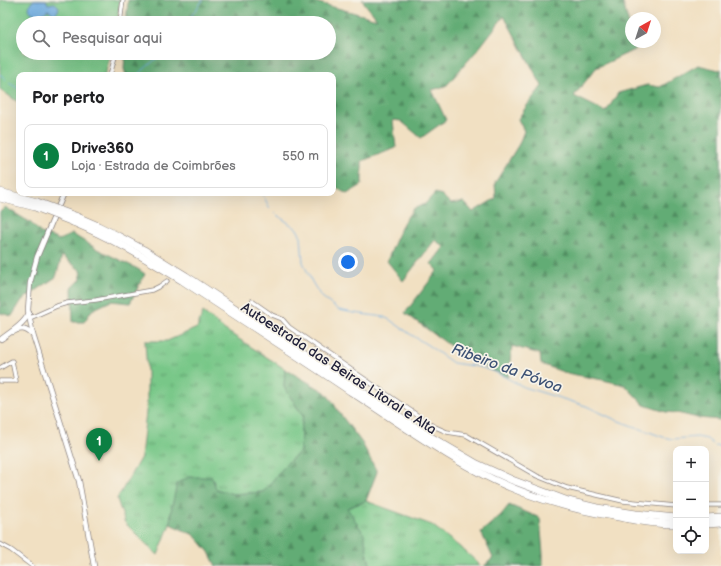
<!DOCTYPE html>
<html lang="pt">
<head>
<meta charset="utf-8">
<style>
  body { margin:0; font-family:"Balsamiq Sans",sans-serif; background:#f2f2f2; color:#202124 }
  .controls { position:absolute; right:12px; bottom:12px; display:grid; overflow:hidden; border-radius:8px; box-shadow:0 4px 16px #0002 }
  .controls button { width:36px; height:36px; display:grid; place-items:center; padding:0; border:0; border-bottom:1px solid #e0e0e0; background:#fff; color:#202124; font:20px sans-serif }
  .compass { position:absolute; left:625px; top:12px; width:36px; height:36px; border-radius:50%; background:#fff; box-shadow:0 4px 16px #0002; rotate:39deg }
  .you { position:absolute; left:348px; top:262px; width:14px; height:14px; margin:-10px; border:3px solid #fff; border-radius:50%; background:#1a73e8; box-shadow:0 0 0 6px #1a73e833 }
  .badge { display:grid; place-items:center; width:26px; height:26px; border-radius:50%; background:#0b8043; color:#fff; font-size:13px; font-weight:700 }
  .pin { position:absolute; translate:-50% -33px; filter:drop-shadow(0 1px 2px #0008) }
  .pin::after { content:''; position:absolute; top:21px; width:14px; height:12px; background:inherit; clip-path:polygon(0 0,100% 0,50% 100%) }
  .list { margin:0; padding:0; list-style:none }
  h2 { display:flex; justify-content:space-between; align-items:center; height:52px; margin:0; padding:0 16px; font-size:17px }
  h2 small { font-size:13px; font-weight:400; color:#757577 }
  .list li { display:grid; grid-template-columns:26px 1fr auto; gap:12px; align-items:center; box-sizing:border-box; height:64px; margin:0 8px 8px; padding:0 8px; border:1px solid #e0e0e0; border-radius:8px }
  .list b { display:block; font-size:15px; white-space:nowrap }
  .list p { margin:0; font-size:13px; white-space:nowrap; color:#757577 }
  .list em { font-size:13px; font-style:normal; color:#757577 }
  .icon { flex:none; width:22px; height:22px; fill:none; stroke:currentColor; stroke-width:2; stroke-linecap:round; stroke-linejoin:round }
  .map { position:relative; flex:none; width:721px; height:566px; overflow:hidden }
  .search { position:absolute; background:#fff; box-shadow:0 4px 16px #0002; left:16px; top:16px; width:320px; height:44px; display:flex; align-items:center; gap:10px; box-sizing:border-box; padding:0 14px; border-radius:22px; color:#757577; font-size:15px }
  .panel { position:absolute; background:#fff; box-shadow:0 4px 16px #0002; left:16px; top:72px; width:320px; height:124px; border-radius:8px }
  .map>svg:first-child { display:block }
</style>
</head>
<body>
<div class="map">
<svg width="721" height="566" viewBox="0 0 721 566">
  <defs>
    <pattern id="grass-tufts" width="24" height="20" patternUnits="userSpaceOnUse"><rect width="24" height="20" fill="#78c788"/><path d="M3 7l-1-3M5 7V3M7 7l1-3M15 17l-1-3M17 17v-4M19 17l1-3" fill="none" stroke="#62a170"/></pattern>
    <pattern id="forest-firs" width="22" height="20" patternUnits="userSpaceOnUse"><rect width="22" height="20" fill="#62ac74"/><path d="M5 1l3.5 6h-7zM16 11l3.5 6h-7z" fill="#508c60"/></pattern>
  </defs>
  <rect width="100%" height="100%" fill="#f7f3e8"/>
  <filter id="ink" filterUnits="userSpaceOnUse"><feTurbulence type="fractalNoise" baseFrequency=".025" numOctaves="2"/><feDisplacementMap in="SourceGraphic" scale="8" xChannelSelector="R" yChannelSelector="G"/><feConvolveMatrix kernelMatrix="1 2 1 2 8 2 1 2 1" color-interpolation-filters="sRGB"/></filter>
  <filter id="wash" filterUnits="userSpaceOnUse"><feTurbulence type="fractalNoise" baseFrequency=".012" numOctaves="4" result="noise"/><feDisplacementMap in="SourceGraphic" scale="16" xChannelSelector="R" yChannelSelector="G"/><feGaussianBlur stdDeviation="0.9" result="paint"/><feColorMatrix in="noise" values="0 0 0 0 0 0 0 0 0 0 0 0 0 0 0 0 0 1.4 0 .05"/><feComposite in="paint" operator="in"/></filter>
  <g filter="url(#wash)">
    <rect width="100%" height="100%" fill="#f1e0c2"/>
    <g fill="url(#grass-tufts)" stroke="#4d7462">
      <polygon points="203,312 225,330 285,369 284,387 303,416 301,430 300,452 288,462 264,492 232,494 216,489 171,511 170,524 158,555 144,542 125,523 117,499 141,457 147,403 147,372 145,341 167,341 197,328"/>
      <polygon points="366,501 432,525 466,552 481,566 370,566 370,563 347,508"/>
    </g>
    <g fill="url(#forest-firs)" stroke="#426758">
      <polygon points="128,0 308,0 377,19 362,0 622,0 631,31 631,42 634,42 636,49 596,68 574,96 606,112 618,93 647,85 660,87 698,65 719,70 721,69 721,420 698,418 677,413 666,412 644,405 625,385 603,380 566,373 541,364 540,354 512,346 508,377 492,370 460,353 405,313 438,270 431,264 444,247 435,240 403,281 387,261 403,223 413,209 425,204 435,193 442,195 451,204 464,202 473,212 496,198 495,183 519,144 524,131 518,119 528,104 542,86 504,16 480,47 446,86 432,90 446,120 421,138 401,121 393,120 396,148 362,161 362,185 347,194 333,186 333,75 126,75 124,69 125,53 329,53 329,23 126,23"/>
      <polygon points="5,207 31,223 41,233 59,240 72,234 97,249 138,269 145,274 130,303 111,301 92,310 84,322 73,322 72,288 81,279 80,270 62,256 56,277 22,300 12,316 0,313 0,212"/>
      <polygon points="285,369 325,392 333,402 338,411 362,443 377,472 366,501 347,508 364,534 370,566 216,566 209,552 194,535 170,524 171,511 177,483 189,477 212,477 216,489 233,494 263,492 288,462 300,452 301,430 303,416 284,387"/>
      <polygon points="509,505 540,518 543,554 543,566 484,566 493,558 481,532 501,515"/>
    </g>
    <polygon fill="#78c788" stroke="#4d7462" points="0,0 120,0 117,23 23,23 23,53 111,53 105,75 19,75 19,103 0,89"/>
    <path fill="#6eace0" stroke="#48678e" d="M34,0H46L48,4L55,3L59,7L58,11L55,14C52,14 51,11 48,10L41,15C31,15 24,8 34,0Z"/>
    <g fill="none" stroke-linecap="round" stroke-linejoin="round">
      <g stroke="#6eace0" stroke-width="1">
        <polyline points="186,23 203,0"/>
        <polyline points="0,74 9,83 19,89"/>
        <polyline points="137,75 163,53"/>
        <polyline points="262,193 269,207 277,215 297,229 301,237 303,262 312,282 320,295 329,303 339,310 354,313 384,317 390,320 410,334 429,346 453,363 480,367 497,373 524,387 586,406 616,420 663,437 672,439 697,437 707,439 714,445 721,446"/>
      </g>
    </g>
  </g>
  <g filter="url(#ink)">
    <g fill="none" stroke-linecap="round" stroke-linejoin="round">
      <defs>
        <g id="minor">
          <polyline points="120,23 123,0"/>
          <polyline points="110,75 116,53"/>
          <polyline points="252,301 272,315 282,319 289,327 433,426 447,432 466,435 537,476 567,488 623,501 676,506"/>
          <polyline points="30,318 57,306 67,303 96,300 152,290 160,286 167,281"/>
          <polyline points="0,368 12,361 16,381 0,381"/>
          <polyline points="706,505 721,505"/>
          <polyline points="0,544 11,550 32,566"/>
        </g>
        <g id="tertiary">
          <polyline points="64,193 37,257 30,283 28,310 33,335 79,481 94,566"/>
          <path d="M13,332C21,327 26,329 33,335"/>
          <path d="M1,339C11,332 24,324 29,313"/>
        </g>
        <g id="motorway">
          <polyline points="0,192 37,202"/>
          <polyline points="0,198 35,207"/>
          <polyline points="75,216 98,226 118,236 144,250 186,276 429,436 477,464 512,480 568,501 597,508 636,514 676,518"/>
          <path d="M73,222C112,238 147,259 183,281C239,318 295,354 350,391C391,417 430,446 473,469C517,494 569,509 619,517C638,521 657,524 676,524"/>
          <polyline points="706,518 721,517"/>
          <polyline points="706,524 721,523"/>
        </g>
      </defs>
      <use href="#minor" stroke="#8a817e" stroke-width="5"/>
      <use href="#tertiary" stroke="#8a817e" stroke-width="6"/>
      <use href="#motorway" stroke="#8a817e" stroke-width="8"/>
      <use href="#minor" stroke="#fff" stroke-width="3.5"/>
      <use href="#tertiary" stroke="#fff" stroke-width="4.5"/>
      <use href="#motorway" stroke="#fff" stroke-width="7"/>
      <defs>
        <g id="motorway-bridge">
          <polyline points="37,202 75,216"/>
          <polyline points="35,207 73,222"/>
        </g>
      </defs>
      <use href="#motorway-bridge" stroke="#8a817e" stroke-width="8" stroke-linecap="butt"/>
      <use href="#motorway-bridge" stroke="#fff" stroke-width="7"/>
    </g>
  </g>
  <g text-anchor="middle" stroke-width="3.5" stroke-linejoin="round" paint-order="stroke">
    <g font-size="14" fill="#22223b" stroke="#f7f3e8">
      <text transform="translate(339 368) rotate(33)" y="5">Autoestrada das Beiras Litoral e Alta</text>
    </g>
    <g font-size="15" font-style="italic" fill="#3d5275" stroke="#f7f3e8">
      <text transform="translate(507 368) rotate(20)" y="5">Ribeiro da Póvoa</text>
    </g>
  </g>
</svg>
<div class="controls">
<button>+</button>
<button>−</button>
<button><svg class="icon" aria-label="locate" viewBox="0 0 24 24"><circle cx="12" cy="12" r="6"/><path d="M12 2v4M12 18v4M2 12h4M18 12h4"/></svg></button>
</div>
<svg class="compass" viewBox="-18 -18 36 36"><path d="M0-13l5 13h-10z" fill="#e53935"/><path d="M0 13l5-13h-10z" fill="#757577"/></svg>
<div class="you"></div>
<div class="pin badge" style="left:99px;top:461px">1</div>
<div class="search"><svg class="icon" aria-label="search" viewBox="0 0 24 24"><circle cx="10" cy="10" r="6"/><path d="M15 15l6 6"/></svg>Pesquisar aqui</div>
<section class="panel">
<h2>Por perto<small></small></h2>
<ul class="list">
<li><span class="badge">1</span><div><b>Drive360</b><p>Loja · Estrada de Coimbrões</p></div><em>550 m</em></li>
</ul>
</section>
</div>
</body>
</html>
